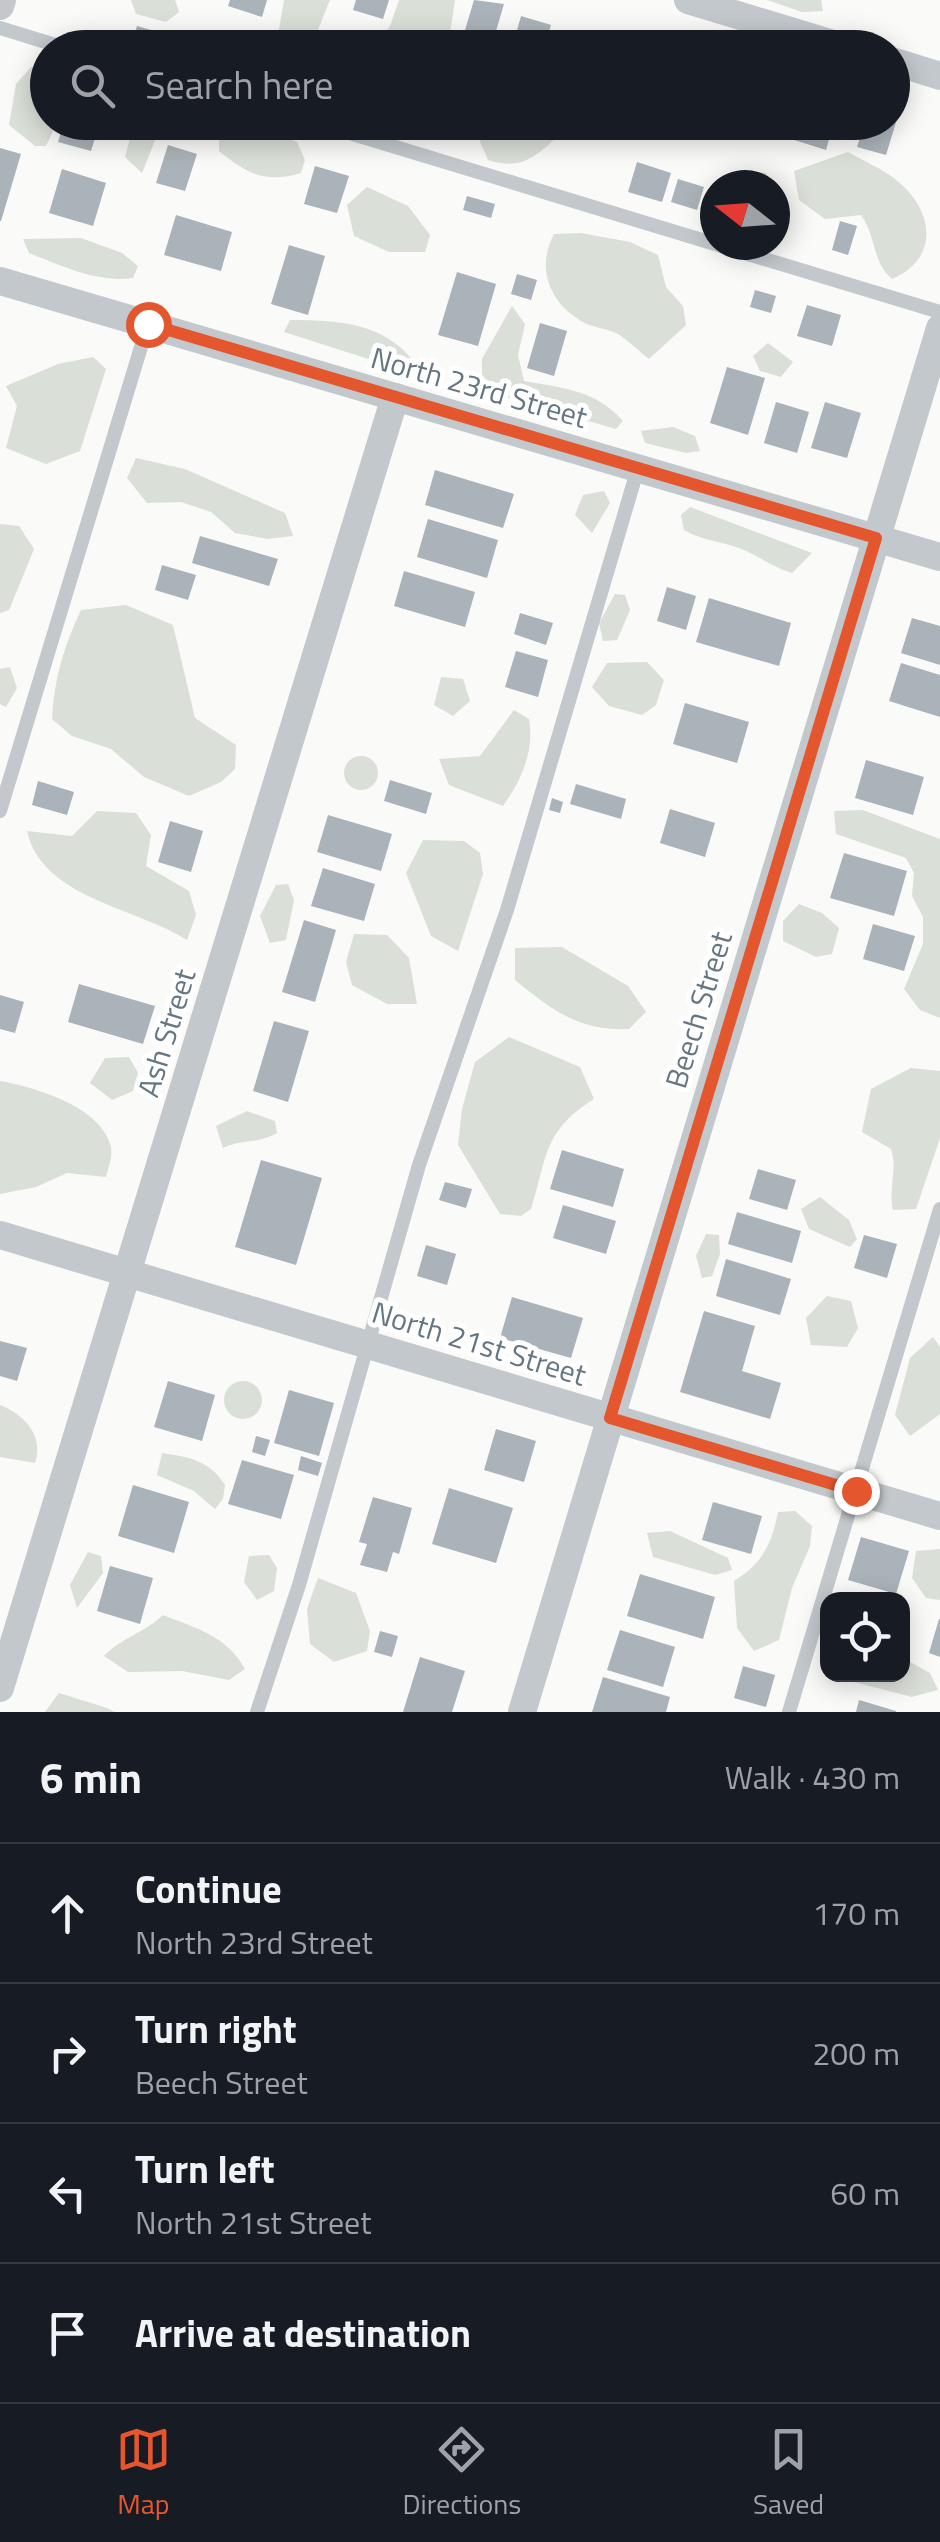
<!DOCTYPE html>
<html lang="en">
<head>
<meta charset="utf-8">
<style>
  body { margin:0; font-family:"Titillium Web",sans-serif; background:#242831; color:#f1f3f6 }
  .controls { position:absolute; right:30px; bottom:30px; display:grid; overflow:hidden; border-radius:20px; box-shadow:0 5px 25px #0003 }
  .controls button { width:90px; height:90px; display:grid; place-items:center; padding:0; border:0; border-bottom:2px solid #363941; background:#171b24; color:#f1f3f6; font:50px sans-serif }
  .compass { position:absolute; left:700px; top:170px; width:90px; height:90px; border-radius:50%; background:#171b24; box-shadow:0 5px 25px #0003; rotate:287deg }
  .stop { position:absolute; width:30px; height:30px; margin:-22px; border:8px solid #e4572e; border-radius:50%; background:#fff }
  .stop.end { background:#e4572e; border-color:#fff; box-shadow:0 2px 10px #0008 }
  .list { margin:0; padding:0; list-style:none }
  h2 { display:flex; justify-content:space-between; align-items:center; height:130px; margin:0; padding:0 40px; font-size:42px }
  h2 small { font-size:32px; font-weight:400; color:#9ea1a6 }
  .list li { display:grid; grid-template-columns:65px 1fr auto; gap:30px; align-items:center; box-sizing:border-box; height:140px; padding:0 40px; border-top:2px solid #363941 }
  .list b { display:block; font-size:38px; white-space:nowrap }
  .list p { margin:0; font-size:32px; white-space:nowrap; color:#9ea1a6 }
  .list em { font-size:32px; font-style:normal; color:#9ea1a6 }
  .icon { flex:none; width:55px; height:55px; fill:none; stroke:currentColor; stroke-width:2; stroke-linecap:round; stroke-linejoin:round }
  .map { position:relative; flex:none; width:940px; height:1712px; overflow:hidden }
  .search { position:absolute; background:#171b24; box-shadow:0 5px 25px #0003; left:30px; right:30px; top:30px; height:110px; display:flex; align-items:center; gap:25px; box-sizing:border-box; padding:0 35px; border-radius:55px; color:#9ea1a6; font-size:38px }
  .sheet { height:690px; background:#171b24 }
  nav { display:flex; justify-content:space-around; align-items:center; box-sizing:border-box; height:140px; border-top:2px solid #363941; background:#171b24; font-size:28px; color:#9ea1a6 }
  nav a { display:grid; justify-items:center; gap:5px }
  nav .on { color:#e4572e }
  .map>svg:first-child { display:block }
</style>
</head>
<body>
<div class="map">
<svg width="940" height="1712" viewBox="0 0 940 1712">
  <rect width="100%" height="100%" fill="#fafaf8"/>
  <g fill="#dadfd7">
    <polygon points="131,0 175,0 179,12 166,22 136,14"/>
    <polygon points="284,0 330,0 311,47 276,47"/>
    <polygon points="399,0 455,0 448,47 375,47 390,26"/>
    <polygon points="767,0 821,0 823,11 802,12"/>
    <polygon points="31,67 47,69 48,122 57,123 46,146 35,146 9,125 16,84"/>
    <polygon points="134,123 156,123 160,128 142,173 125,157"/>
    <path d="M472,123H556V138C533,159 519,170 488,160Z"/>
    <path d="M219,127H257L297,142L305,160L301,173C265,184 246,173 219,151Z"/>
    <path d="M848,152C862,160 878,167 891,176C936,208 940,259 892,279C871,260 877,237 861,215L825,219L799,200L794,171Z"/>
    <polygon points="740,171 766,173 771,185 726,185"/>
    <polygon points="367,187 408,206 430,235 425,252 389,252 354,236 347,205"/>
    <path d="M581,233L630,242L658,255L666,287L683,306L686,325L649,359C639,351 629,341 618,334C607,328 592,328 581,321C549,302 536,267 554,234Z"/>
    <path d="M81,238L122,253L138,266L133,278C98,283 62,266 29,253L23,239Z"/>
    <path d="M512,306L525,324L518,355L524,381C563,388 596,390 623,421L616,429L509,398L482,386V359Z"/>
    <path d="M290,320C336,320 383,322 413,361L403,370L284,332Z"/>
    <polygon points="768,343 793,362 781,377 760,371 753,356"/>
    <polygon points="93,357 106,369 80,451 46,464 6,448 17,406 6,386 58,364"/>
    <polygon points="673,427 695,436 700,451 686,453 645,443 641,431"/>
    <polygon points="136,458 185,469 285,513 293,536 268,539 235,533 211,512 181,502 147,503 127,478"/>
    <polygon points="604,491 610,503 592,533 575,515 583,495"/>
    <path d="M690,507L812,553L792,573C772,567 758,555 739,548C720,541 703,541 684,530L681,515Z"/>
    <polygon points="0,524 19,526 34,549 9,610 0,613"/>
    <polygon points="615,594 625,595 630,610 617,640 603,641 599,623"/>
    <path d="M126,605L173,625L195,718L236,745L235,769L221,782L189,796L144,777L111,749L72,736L52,719C54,679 64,646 81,610Z"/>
    <polygon points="647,662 664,680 656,705 642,715 609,706 592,687 607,663"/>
    <polygon points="10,667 17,688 6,707 0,704 0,669"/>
    <polygon points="441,677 463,679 470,701 453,716 434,705"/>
    <path d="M514,710L529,719C535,750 521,781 503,806L449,785L439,759L480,756Z"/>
    <circle cx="361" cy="773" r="17"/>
    <polygon points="863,810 940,839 940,1018 920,1010 904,989 923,944 923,917 912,896 914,873 906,858 836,834 834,811"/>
    <path d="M97,811L136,813L151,835L146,866L189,891L196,915L187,940C135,907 42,898 27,831L72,836Z"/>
    <polygon points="423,840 464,841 480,853 483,874 458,951 431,936 406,873"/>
    <polygon points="288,884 294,900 286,940 270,943 260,916 276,885"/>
    <polygon points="799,904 822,913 839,928 832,954 816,957 783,941 783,921"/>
    <polygon points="354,934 387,935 409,958 417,1004 387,1004 352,985 346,962"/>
    <path d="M562,947L628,986L646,1012L629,1029C579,1031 553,1011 515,980V948Z"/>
    <path d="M509,1037L580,1067L594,1099C542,1132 548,1156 531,1209L521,1216L500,1214L458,1145L462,1109L475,1062Z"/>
    <polygon points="129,1057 138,1073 133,1091 112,1100 90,1083 105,1058"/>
    <path d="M911,1068L940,1071V1138L916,1209L893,1210C888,1188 898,1170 891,1149L862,1132L871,1089Z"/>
    <path d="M0,1081C35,1087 102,1107 111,1147C113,1156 108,1168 106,1177L67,1173L36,1187L0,1194Z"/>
    <path d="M247,1111L275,1121L277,1133C258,1144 242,1139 223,1148L216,1126Z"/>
    <polygon points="820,1197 849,1220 857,1239 850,1247 809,1229 801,1209"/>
    <polygon points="706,1234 719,1235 720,1254 712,1276 702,1278 696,1256"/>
    <polygon points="827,1296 851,1301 858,1328 847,1347 811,1345 806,1318"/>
    <polygon points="933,1337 940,1347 940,1414 910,1436 895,1415 910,1358"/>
    <circle cx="243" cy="1400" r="19"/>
    <path d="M0,1405C25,1415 44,1436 35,1463L0,1457Z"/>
    <path d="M162,1453C189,1457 209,1460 225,1485L223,1499L215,1509L194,1491L157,1475Z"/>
    <path d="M795,1511L812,1526L810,1546L792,1588L779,1640L754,1651L737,1628L734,1581C762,1564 772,1544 778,1512Z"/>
    <polygon points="670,1531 728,1558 732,1570 715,1575 653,1557 647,1533"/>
    <polygon points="940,1549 940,1600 926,1598 912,1578 916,1551"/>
    <polygon points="88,1552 101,1556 103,1573 77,1608 70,1585"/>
    <polygon points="269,1555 277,1568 274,1591 257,1600 244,1582 249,1556"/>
    <polygon points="318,1578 356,1593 370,1631 367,1651 334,1662 310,1644 307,1609"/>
    <path d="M163,1615C196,1628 227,1636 245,1669L229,1680L182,1671L128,1672L104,1656C121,1638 144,1633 163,1615Z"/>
    <polygon points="903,1658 930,1673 938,1690 912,1697 854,1682 848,1675 902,1674"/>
    <polygon points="59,1693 107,1708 115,1712 45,1712"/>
  </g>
  <g fill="#aab3b9">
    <polygon points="230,0 267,0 262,17 228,6"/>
    <polygon points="356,0 389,0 383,19 353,10"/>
    <polygon points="474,0 504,4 491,48 460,47"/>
    <polygon points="521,16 551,25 544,48 512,48"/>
    <polygon points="137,26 158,32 153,48 130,48"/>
    <polygon points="323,35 345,42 344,48 319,48"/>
    <polygon points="617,40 639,46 639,48 615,48"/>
    <polygon points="892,118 897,119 886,155 857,147 865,122 892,122"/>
    <polygon points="64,122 100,122 91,151 58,142"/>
    <polygon points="796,122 834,122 826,150 791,139"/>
    <polygon points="168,145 197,154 185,191 156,183"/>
    <polygon points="0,148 21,154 1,221 0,221"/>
    <polygon points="637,162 671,173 662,202 628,192"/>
    <polygon points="315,166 349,176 337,213 304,204"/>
    <polygon points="62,169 106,183 93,226 49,213"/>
    <polygon points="678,179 704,187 697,210 671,202"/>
    <polygon points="467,196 495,204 491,218 463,210"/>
    <polygon points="176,215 232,232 221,271 164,255"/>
    <polygon points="840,221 857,226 848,255 832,250"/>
    <polygon points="289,245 325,256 308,315 271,304"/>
    <polygon points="457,272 496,284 478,346 438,335"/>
    <polygon points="517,274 537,280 531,300 511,294"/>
    <polygon points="755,290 776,296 771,313 750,307"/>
    <polygon points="807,305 841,315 832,346 797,336"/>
    <polygon points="540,323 567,331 554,376 527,368"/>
    <polygon points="727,367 765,378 748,435 710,423"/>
    <polygon points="776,402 809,412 797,453 764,443"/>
    <polygon points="825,402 861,413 847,458 811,448"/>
    <polygon points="435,470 514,494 503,528 425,505"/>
    <polygon points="428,519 498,540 487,578 417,557"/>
    <polygon points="200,536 278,559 269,586 192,563"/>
    <polygon points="162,565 196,575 188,600 155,590"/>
    <polygon points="404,571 475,592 465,627 394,606"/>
    <polygon points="667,587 696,596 686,630 657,621"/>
    <polygon points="709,598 791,623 779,666 696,642"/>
    <polygon points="520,613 553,623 546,645 514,634"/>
    <polygon points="912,618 940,626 940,665 901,653"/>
    <polygon points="516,651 548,660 538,697 505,687"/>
    <polygon points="901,663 940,675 940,717 889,701"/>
    <polygon points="685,703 749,722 737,763 673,744"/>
    <polygon points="866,760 924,777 913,815 855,798"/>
    <polygon points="390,780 432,793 426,814 384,801"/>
    <polygon points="38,781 74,792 67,815 32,805"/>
    <polygon points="576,784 626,799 621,819 570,804"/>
    <polygon points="552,798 563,802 560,813 549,810"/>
    <polygon points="670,809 715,823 705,857 660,843"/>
    <polygon points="328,815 392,834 381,871 317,852"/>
    <polygon points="170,821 203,831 191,872 158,862"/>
    <polygon points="844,853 907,871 894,916 830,898"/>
    <polygon points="323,868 375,884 364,921 311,906"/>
    <polygon points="304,920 336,930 315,1002 282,992"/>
    <polygon points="873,924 915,936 904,971 863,959"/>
    <polygon points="79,984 155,1006 143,1044 68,1022"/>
    <polygon points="0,995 24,1002 15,1033 0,1029"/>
    <polygon points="274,1021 309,1031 288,1102 253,1091"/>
    <polygon points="562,1150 624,1169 613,1207 550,1189"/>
    <polygon points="261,1160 322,1178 296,1265 235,1247"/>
    <polygon points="758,1169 796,1180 787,1210 749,1199"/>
    <polygon points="445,1182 472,1189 466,1208 439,1200"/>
    <polygon points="563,1205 616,1221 606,1254 553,1238"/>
    <polygon points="737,1212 801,1231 792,1263 728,1244"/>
    <polygon points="864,1235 897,1244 887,1278 854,1268"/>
    <polygon points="426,1245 456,1254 447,1285 417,1276"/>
    <polygon points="726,1259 791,1279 780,1315 716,1296"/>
    <polygon points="512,1297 583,1318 571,1358 500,1338"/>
    <polygon points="704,1311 755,1326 742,1371 781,1383 770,1419 680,1392"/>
    <polygon points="0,1341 27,1348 17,1381 0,1376"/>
    <polygon points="168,1381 215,1395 202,1441 154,1427"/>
    <polygon points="289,1390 334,1403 319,1456 274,1443"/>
    <polygon points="496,1429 536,1441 524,1482 484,1470"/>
    <polygon points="256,1436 270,1440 265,1456 252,1452"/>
    <polygon points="301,1456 322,1463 318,1476 298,1470"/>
    <polygon points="242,1460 294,1475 281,1519 228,1504"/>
    <polygon points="133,1485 189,1502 174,1553 118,1536"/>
    <polygon points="449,1488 513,1508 496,1563 432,1544"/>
    <polygon points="373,1497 412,1508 399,1554 393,1552 387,1572 360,1565 367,1544 359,1542"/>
    <polygon points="713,1502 762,1516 751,1554 702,1540"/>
    <polygon points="861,1537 909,1551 896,1594 848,1580"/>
    <polygon points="110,1566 153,1578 140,1624 97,1611"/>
    <polygon points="640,1574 715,1597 703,1639 627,1616"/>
    <polygon points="939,1619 940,1619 940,1657 929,1653"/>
    <polygon points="620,1630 675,1647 663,1687 607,1670"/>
    <polygon points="380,1631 398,1636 392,1657 374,1652"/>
    <polygon points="420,1657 465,1671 452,1712 403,1712"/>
    <polygon points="743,1666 775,1675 766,1707 734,1698"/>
    <polygon points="603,1677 670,1697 666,1712 592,1712"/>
    <polygon points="859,1700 896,1711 896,1712 856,1712"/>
  </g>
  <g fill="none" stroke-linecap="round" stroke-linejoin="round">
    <g stroke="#c3c8cc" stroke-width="14">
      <polyline points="0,28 65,48"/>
      <polyline points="313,122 715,244"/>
      <polyline points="718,245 940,312"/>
      <polyline points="0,811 148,324"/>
      <polyline points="257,1712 299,1585 419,1165 507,910 638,468"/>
      <polyline points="789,1712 940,1209"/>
    </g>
    <g stroke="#c3c8cc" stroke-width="28">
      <polyline points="688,0 846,48"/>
      <polyline points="0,6 2,0"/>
      <polyline points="892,61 940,76"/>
      <polyline points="0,281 940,557"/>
      <polyline points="0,1235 940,1516"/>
      <polyline points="0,1688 395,397"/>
      <polyline points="522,1712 940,328"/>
    </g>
  </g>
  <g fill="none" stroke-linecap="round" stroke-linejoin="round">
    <polyline stroke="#e4572e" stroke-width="12" points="148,324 876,538 610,1418 856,1491"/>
  </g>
  <g text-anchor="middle" stroke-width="10" stroke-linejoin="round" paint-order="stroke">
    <g font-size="30" fill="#657683" stroke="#fff">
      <text transform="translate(479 388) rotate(16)" y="10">North 23rd Street</text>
      <text transform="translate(699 1010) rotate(-73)" y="10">Beech Street</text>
      <text transform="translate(167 1033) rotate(-73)" y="10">Ash Street</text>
      <text transform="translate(479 1344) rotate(17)" y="10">North 21st Street</text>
    </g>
  </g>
</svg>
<div class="controls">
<button><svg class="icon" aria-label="locate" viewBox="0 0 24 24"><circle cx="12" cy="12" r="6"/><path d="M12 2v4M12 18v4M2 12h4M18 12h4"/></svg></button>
</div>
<svg class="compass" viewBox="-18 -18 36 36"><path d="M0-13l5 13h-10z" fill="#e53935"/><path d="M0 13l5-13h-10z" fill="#9ea1a6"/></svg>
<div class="stop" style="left:148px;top:324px"></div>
<div class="stop end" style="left:856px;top:1491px"></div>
<div class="search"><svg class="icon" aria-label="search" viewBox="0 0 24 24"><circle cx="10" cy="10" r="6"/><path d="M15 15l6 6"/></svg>Search here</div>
</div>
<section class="sheet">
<h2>6 min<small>Walk · 430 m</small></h2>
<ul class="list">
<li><svg class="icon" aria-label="ahead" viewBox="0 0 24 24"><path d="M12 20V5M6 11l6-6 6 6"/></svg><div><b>Continue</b><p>North 23rd Street</p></div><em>170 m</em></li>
<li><svg class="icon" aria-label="right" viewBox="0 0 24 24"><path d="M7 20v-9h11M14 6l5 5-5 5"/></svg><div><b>Turn right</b><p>Beech Street</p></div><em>200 m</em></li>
<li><svg class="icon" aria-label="left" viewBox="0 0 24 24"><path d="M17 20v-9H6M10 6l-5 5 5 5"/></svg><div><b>Turn left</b><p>North 21st Street</p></div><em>60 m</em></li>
<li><svg class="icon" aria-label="arrive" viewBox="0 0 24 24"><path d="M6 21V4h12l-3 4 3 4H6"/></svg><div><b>Arrive at destination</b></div></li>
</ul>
</section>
<nav>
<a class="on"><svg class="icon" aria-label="map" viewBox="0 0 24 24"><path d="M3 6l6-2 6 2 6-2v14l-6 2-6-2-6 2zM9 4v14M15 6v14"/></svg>Map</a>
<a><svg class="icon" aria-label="directions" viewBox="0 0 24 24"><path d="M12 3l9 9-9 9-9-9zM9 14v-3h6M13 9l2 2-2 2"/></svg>Directions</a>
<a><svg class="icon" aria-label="saved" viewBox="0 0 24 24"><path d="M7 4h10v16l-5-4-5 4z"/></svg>Saved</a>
</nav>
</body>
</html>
